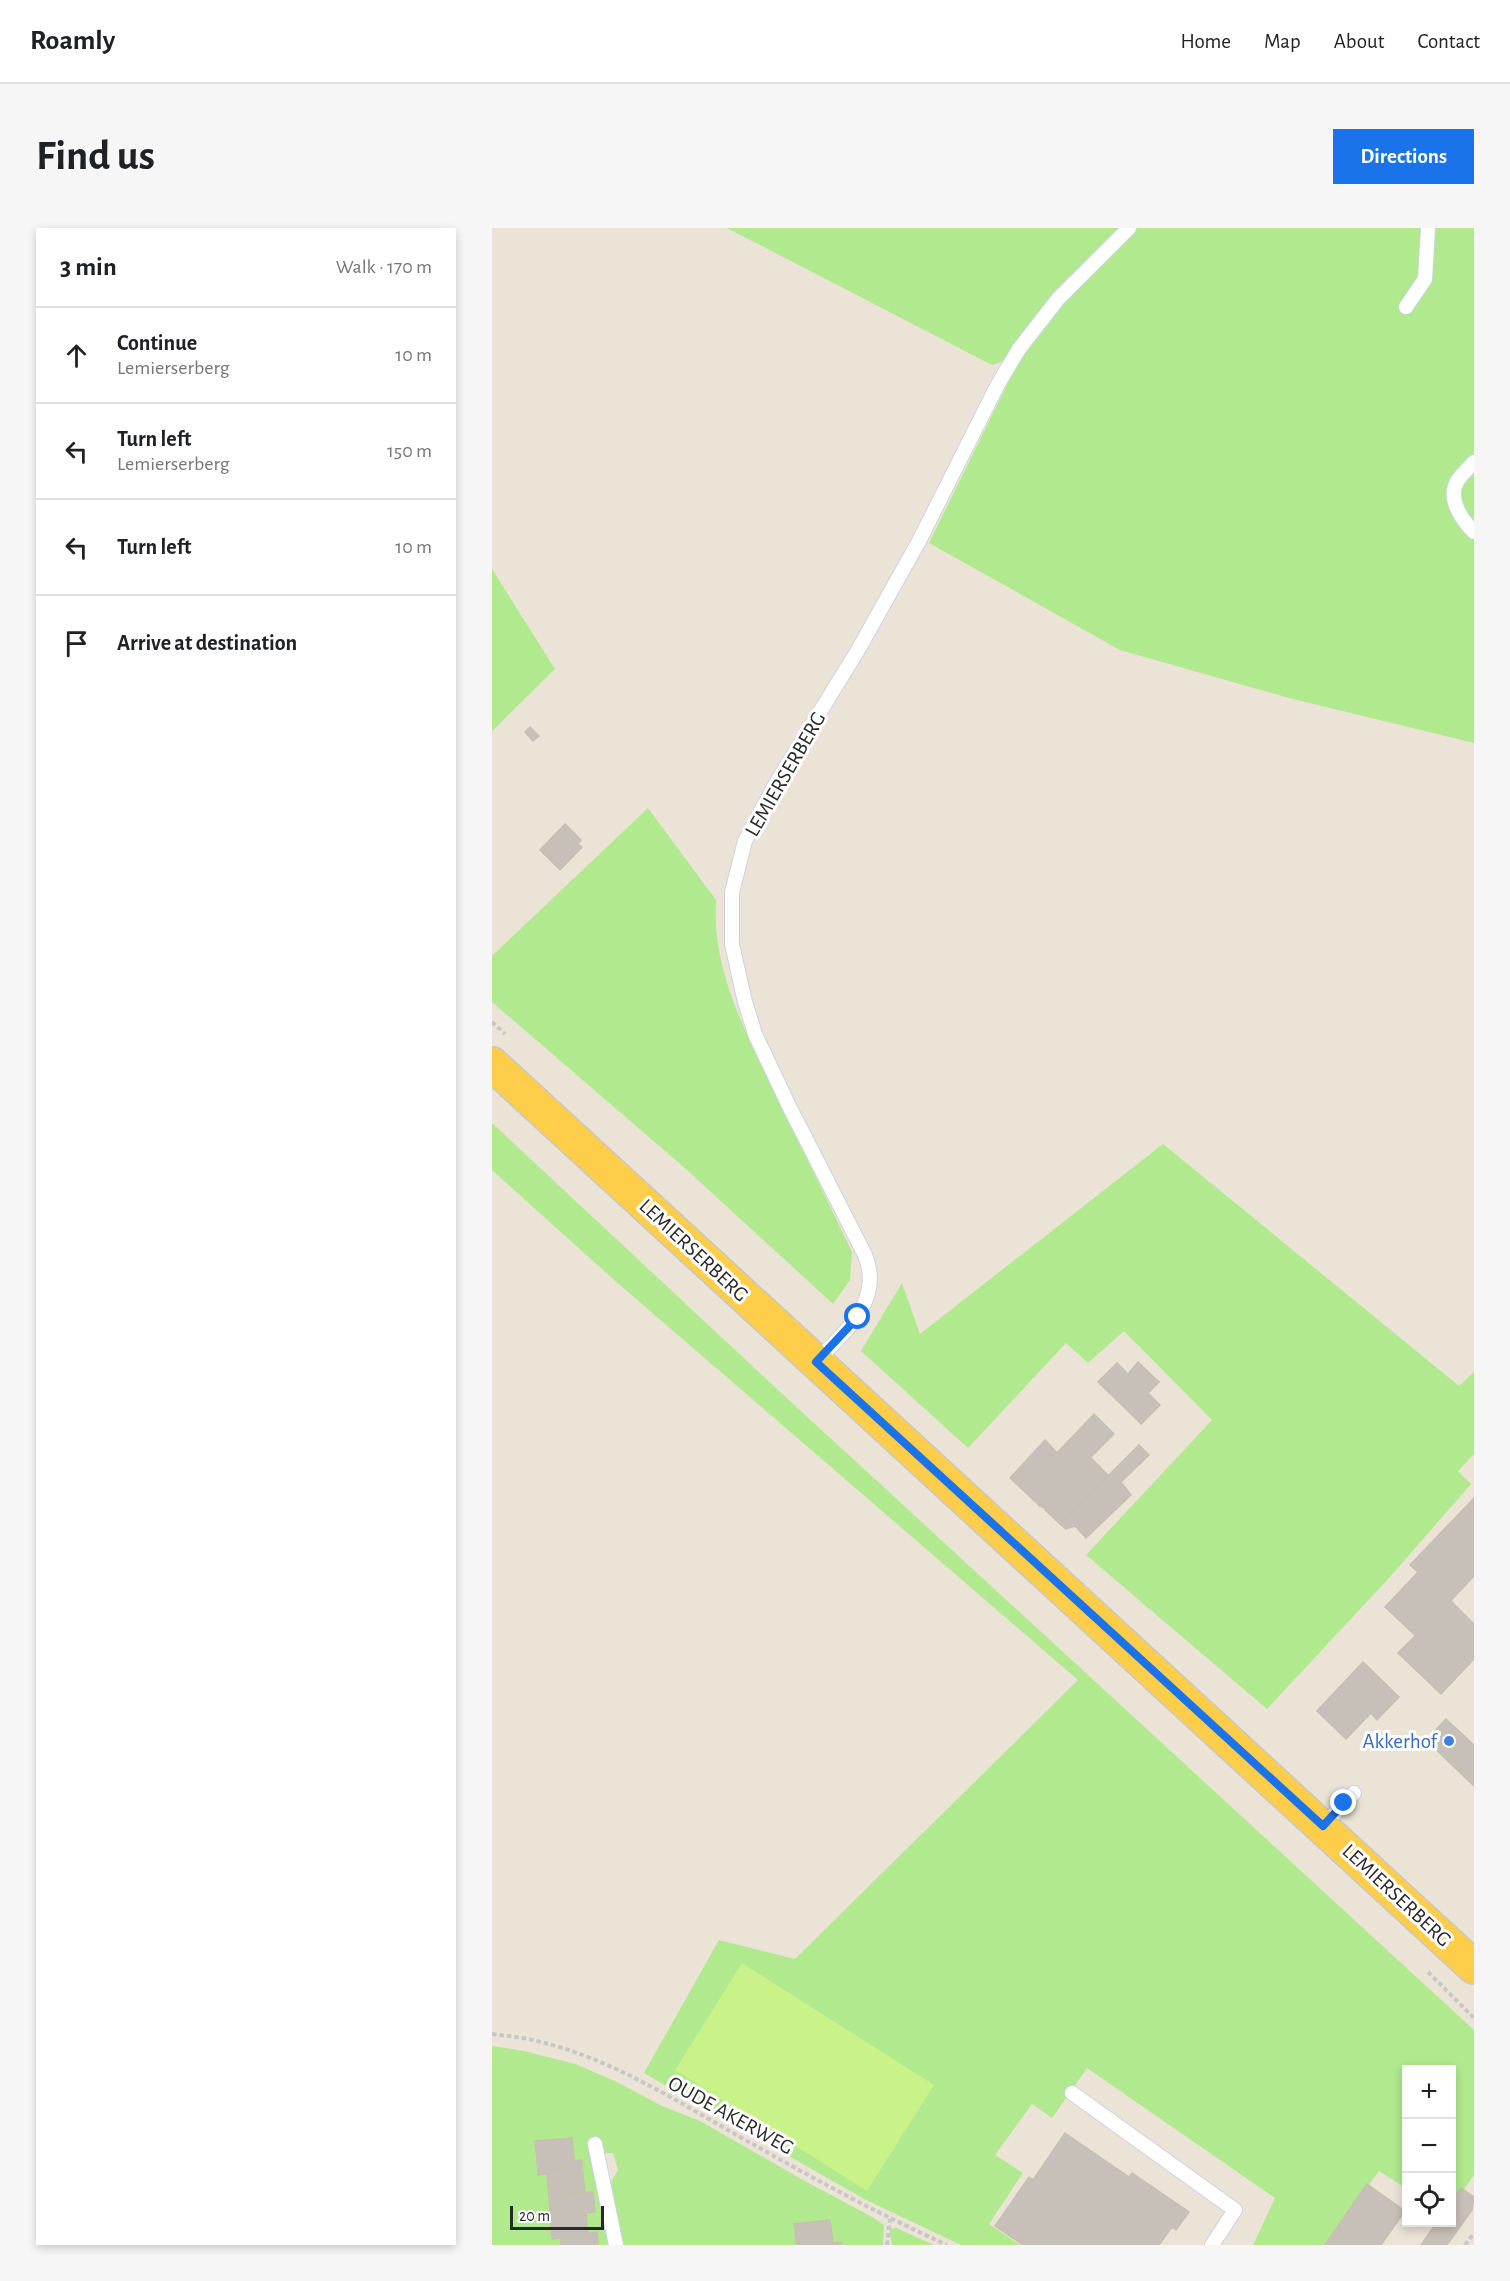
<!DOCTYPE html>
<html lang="en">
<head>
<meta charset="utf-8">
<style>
  body { margin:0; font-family:"Alegreya Sans",sans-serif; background:#f6f6f6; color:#202124 }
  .controls { position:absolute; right:18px; bottom:18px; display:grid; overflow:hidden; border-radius:0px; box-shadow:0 3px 9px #0003 }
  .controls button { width:54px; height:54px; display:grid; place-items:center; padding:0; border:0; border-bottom:2px solid #e0e0e0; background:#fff; color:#202124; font:30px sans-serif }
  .scale { position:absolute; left:18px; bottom:15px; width:94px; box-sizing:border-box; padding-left:6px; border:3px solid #282828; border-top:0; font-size:16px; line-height:21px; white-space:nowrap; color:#282828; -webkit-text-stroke:4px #fff; paint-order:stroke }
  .stop { position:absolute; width:18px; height:18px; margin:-14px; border:4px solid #1a73e8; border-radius:50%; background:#fff }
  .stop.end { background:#1a73e8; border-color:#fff; box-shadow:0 2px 6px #0008 }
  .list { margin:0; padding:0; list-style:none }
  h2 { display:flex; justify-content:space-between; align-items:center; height:78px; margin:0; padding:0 24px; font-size:26px }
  h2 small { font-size:20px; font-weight:400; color:#757577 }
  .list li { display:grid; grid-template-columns:39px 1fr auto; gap:18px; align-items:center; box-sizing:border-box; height:96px; padding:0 24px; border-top:2px solid #e0e0e0 }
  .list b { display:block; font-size:22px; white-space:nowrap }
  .list p { margin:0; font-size:20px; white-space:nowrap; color:#757577 }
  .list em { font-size:20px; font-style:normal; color:#757577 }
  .icon { flex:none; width:33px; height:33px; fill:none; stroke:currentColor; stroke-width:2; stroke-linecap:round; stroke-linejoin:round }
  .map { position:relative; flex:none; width:982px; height:2017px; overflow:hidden; border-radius:0px }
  header { display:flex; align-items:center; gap:36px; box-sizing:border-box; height:84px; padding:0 30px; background:#fff; border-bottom:2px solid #e0e0e0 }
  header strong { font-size:28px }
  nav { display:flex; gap:33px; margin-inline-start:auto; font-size:21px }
  .intro { display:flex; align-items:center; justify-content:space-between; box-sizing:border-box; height:144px; padding:0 36px }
  h1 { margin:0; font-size:42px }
  .button { padding:15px 27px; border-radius:0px; background:#1a73e8; color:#fff; font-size:21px; font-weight:700 }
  main { display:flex; gap:36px; padding:0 36px }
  aside { flex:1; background:#fff; border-radius:0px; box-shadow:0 3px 9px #0003 }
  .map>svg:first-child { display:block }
</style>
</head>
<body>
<header>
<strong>Roamly</strong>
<nav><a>Home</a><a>Map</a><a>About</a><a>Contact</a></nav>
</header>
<div class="intro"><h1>Find us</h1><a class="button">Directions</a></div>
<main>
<aside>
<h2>3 min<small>Walk · 170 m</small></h2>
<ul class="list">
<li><svg class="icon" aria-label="ahead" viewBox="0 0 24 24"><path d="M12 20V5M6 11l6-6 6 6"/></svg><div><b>Continue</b><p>Lemierserberg</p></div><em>10 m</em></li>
<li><svg class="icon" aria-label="left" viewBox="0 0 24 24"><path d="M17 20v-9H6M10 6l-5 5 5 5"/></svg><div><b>Turn left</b><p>Lemierserberg</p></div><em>150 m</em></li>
<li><svg class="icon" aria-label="left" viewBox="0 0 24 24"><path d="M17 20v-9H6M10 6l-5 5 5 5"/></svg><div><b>Turn left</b></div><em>10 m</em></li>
<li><svg class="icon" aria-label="arrive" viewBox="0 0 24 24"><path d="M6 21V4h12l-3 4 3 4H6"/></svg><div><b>Arrive at destination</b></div></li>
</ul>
</aside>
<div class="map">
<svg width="982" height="2017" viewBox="0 0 982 2017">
  <rect width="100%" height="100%" fill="#ece3d7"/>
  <g fill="#b0e98e">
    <polygon points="235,0 982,0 982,515 797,470 628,422 437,315 531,125 500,137"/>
    <polygon points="0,341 63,441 0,503"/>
    <path d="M156,580L224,672C219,746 259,815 290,879C313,927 337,976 360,1024L358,1052L341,1076L194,941L0,774V728Z"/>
    <polygon points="0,895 286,1162 982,1802 982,1947 960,1979 960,1842 914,1842 914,1960 887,1943 834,2017 761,2017 783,1970 595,1840 560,1890 540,1876 503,1927 531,1945 497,1996 528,2017 469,2017 372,1971 152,1845 227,1712 303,1731 586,1452 121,1051 0,942"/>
    <polygon points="671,916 967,1158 982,1144 982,1226 966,1243 979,1256 897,1350 775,1481 594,1327 720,1192 632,1103 596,1135 574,1115 476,1220 369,1123 410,1055 428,1106"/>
    <polygon points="0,1818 32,1823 83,1836 123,1853 170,1878 208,1893 311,1952 382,1990 392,1997 391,2017 129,2017 118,1961 119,1954 126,1942 121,1925 111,1925 120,2017 0,2017"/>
    <polygon points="404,2000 442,2017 400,2017 397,2001"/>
  </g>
  <polygon fill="#c9f288" points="250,1735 442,1857 375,1963 183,1842"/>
  <g fill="#c7c0b8" stroke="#c7bfb1" stroke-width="1.5">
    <polygon points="38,499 47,508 41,513 33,504"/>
    <polygon points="73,596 89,612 86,616 90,619 68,642 48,622"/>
    <polygon points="646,1134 667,1154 656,1165 659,1168 640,1187 606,1154 625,1135 636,1146"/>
    <polygon points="659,1168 668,1177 649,1196 640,1187"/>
    <polygon points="602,1186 622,1206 598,1230 598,1229 548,1278 518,1250 553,1212 565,1225"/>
    <polygon points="647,1217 657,1227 629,1254 639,1267 594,1310 583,1298 574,1301 568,1296"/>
    <polygon points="598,1229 616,1247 568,1296 553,1282 554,1281 548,1278"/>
    <polygon points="982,1270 982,1348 925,1409 893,1379 926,1344 918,1337"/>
    <polygon points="959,1373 982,1396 982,1431 949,1466 906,1425"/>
    <polygon points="871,1434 907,1469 885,1492 879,1485 854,1511 825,1483"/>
    <polygon points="954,1491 982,1517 982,1558 934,1512"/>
    <polygon points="573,1905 637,1949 640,1945 697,1984 684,2002 680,1999 667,2017 531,2017 503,1998 537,1949 541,1952"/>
    <polygon points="80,1910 82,1933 90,1932 90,1939 46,1942 43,1913"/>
    <polygon points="90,1939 93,1964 57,1968 55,1946 46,1947 46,1942"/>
    <polygon points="875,1956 913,1983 889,2017 833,2017"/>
    <polygon points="969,1960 982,1969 980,1982 955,2017 929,2017 945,1994 960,1994 960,1973"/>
    <polygon points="101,1964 103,1984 94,1985 96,2006 60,2011 57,1968"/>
    <polygon points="338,1992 341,2015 349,2014 350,2017 305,2017 302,1996"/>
    <polygon points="105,2004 106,2017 69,2017 69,2010"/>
  </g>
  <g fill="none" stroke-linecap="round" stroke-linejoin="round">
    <defs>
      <g id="lane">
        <polyline points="914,79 933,51 936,0"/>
        <path d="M982,234C977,240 970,246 966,252C954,270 970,292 982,304"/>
        <path d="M324,1134C352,1104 392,1073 373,1027L297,878L263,806L252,770L240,716V664L253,613L283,557L366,422L427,313L506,156L527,121L566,71L637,0"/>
        <polyline points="831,1598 862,1565"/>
        <polyline points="580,1865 743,1982 720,2017"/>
        <polyline points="103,1916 124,2017"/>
      </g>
      <polyline id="primary" points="0,836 982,1739"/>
    </defs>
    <use href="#lane" stroke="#cdd2e3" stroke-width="16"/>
    <use href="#primary" stroke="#c7c7c7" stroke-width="36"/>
    <g stroke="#c7c7c7" stroke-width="4" stroke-dasharray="4.5 3" stroke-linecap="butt">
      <polyline points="0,794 13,806"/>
      <polyline points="936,1744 982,1790"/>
      <path d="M0,1806C15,1808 30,1809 45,1813C122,1831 189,1876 257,1914C322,1951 387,1986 455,2017"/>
      <polyline points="395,2017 398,1991"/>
      <polyline points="973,2017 982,2005"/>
    </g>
    <use href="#lane" stroke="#fff" stroke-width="14"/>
    <use href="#primary" stroke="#fece4b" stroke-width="33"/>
  </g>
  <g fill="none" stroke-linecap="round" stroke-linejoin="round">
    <polyline stroke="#1a73e8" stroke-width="8" points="366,1089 324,1134 831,1598 852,1575"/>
  </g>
  <circle fill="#3f7fe0" stroke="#fff" stroke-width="2" cx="957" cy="1513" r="6"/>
  <g text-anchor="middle" stroke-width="6" stroke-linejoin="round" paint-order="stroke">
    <g font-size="21" fill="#282828" stroke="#fff">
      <text transform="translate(293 546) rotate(-60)" y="7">LEMIERSERBERG</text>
      <text transform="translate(202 1022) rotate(43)" y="7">LEMIERSERBERG</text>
      <text transform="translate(905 1667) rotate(43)" y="7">LEMIERSERBERG</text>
      <text transform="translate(239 1887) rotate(29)" y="7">OUDE AKERWEG</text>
    </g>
    <g font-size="21" fill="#366cbe" stroke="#fff" text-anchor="end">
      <text x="945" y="1520">Akkerhof</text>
    </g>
  </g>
</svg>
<div class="controls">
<button>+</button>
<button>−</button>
<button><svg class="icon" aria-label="locate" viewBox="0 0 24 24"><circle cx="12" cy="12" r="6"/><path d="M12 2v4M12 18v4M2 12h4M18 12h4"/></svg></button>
</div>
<div class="scale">20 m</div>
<div class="stop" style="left:366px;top:1089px"></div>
<div class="stop end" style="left:852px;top:1575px"></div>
</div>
</main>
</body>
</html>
